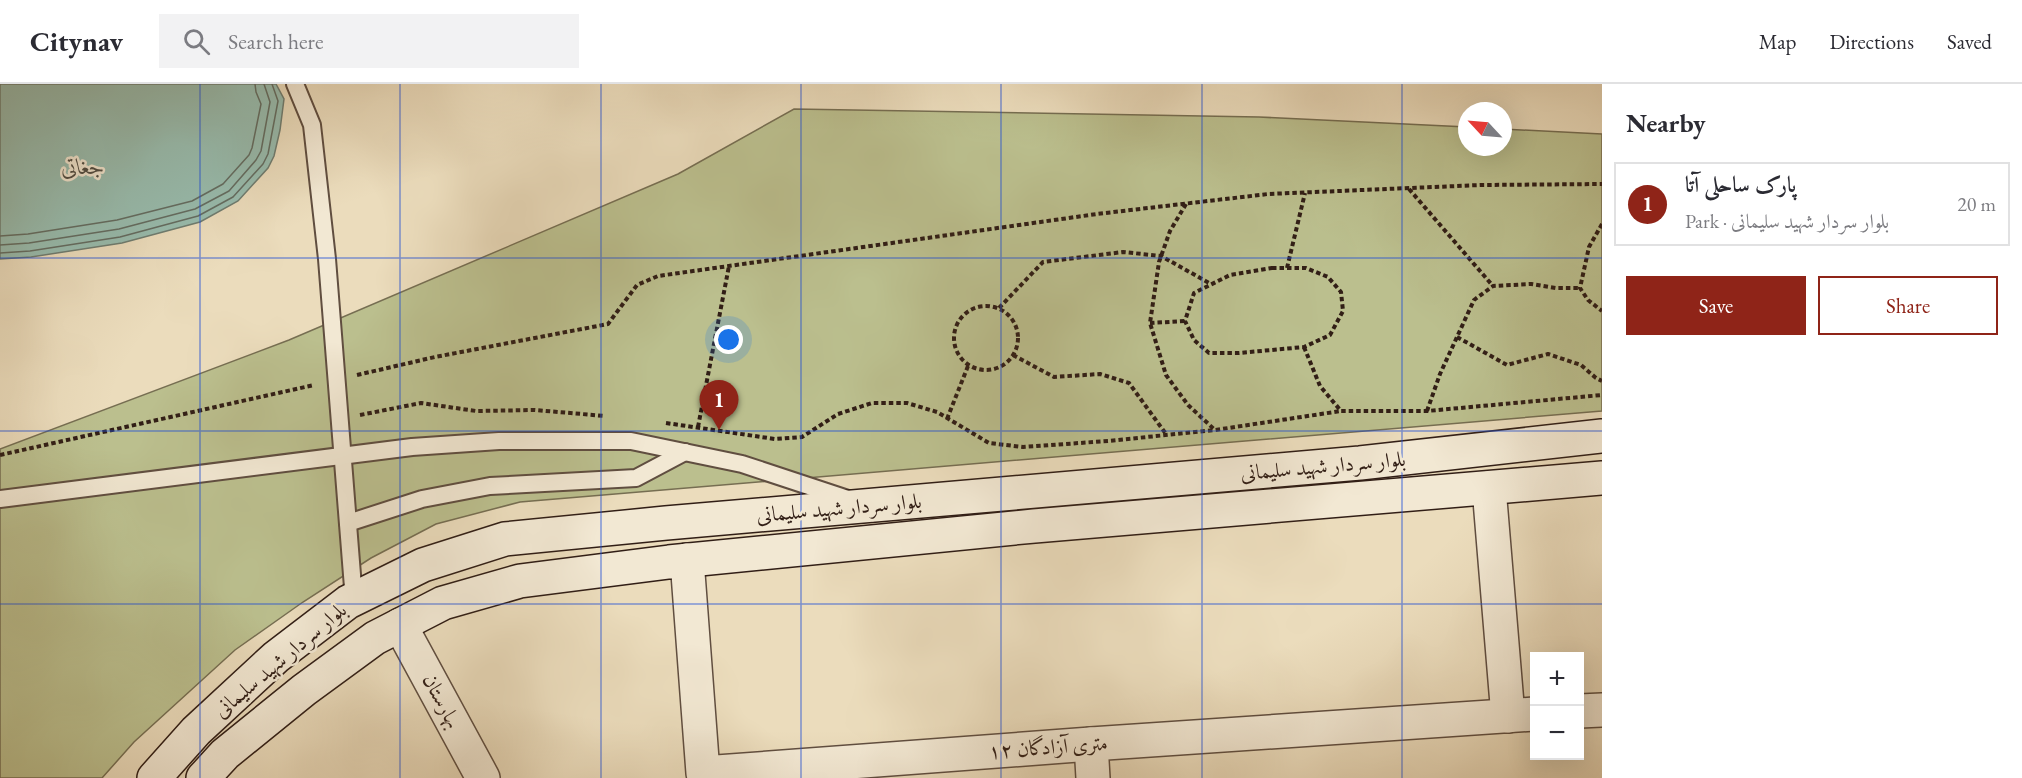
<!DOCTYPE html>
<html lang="en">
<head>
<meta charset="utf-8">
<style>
  body { margin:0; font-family:"EB Garamond",Amiri,serif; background:#f2f2f3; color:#2b2b33 }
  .controls { position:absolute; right:18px; bottom:18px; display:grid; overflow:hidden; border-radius:0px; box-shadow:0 6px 24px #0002 }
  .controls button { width:54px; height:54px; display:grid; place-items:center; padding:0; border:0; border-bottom:2px solid #e1e1e2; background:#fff; color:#2b2b33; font:30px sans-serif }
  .compass { position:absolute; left:1458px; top:18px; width:54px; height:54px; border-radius:50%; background:#fff; box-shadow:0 6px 24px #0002; rotate:296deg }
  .you { position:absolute; left:729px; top:256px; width:21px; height:21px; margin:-15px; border:4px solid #fff; border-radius:50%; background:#1a73e8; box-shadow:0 0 0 9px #1a73e833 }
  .badge { display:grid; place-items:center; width:39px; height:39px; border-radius:50%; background:#8f2418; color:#fff; font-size:20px; font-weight:700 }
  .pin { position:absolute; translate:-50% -50px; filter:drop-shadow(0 2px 3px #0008) }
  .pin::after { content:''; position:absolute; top:32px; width:21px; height:18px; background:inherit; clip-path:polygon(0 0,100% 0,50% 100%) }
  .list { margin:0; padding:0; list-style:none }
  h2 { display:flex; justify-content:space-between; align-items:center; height:78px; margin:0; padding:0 24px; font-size:26px }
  h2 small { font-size:20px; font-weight:400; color:#7c7c81 }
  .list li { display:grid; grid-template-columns:39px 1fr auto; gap:18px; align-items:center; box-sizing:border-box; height:84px; margin:0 12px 12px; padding:0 12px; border:2px solid #e1e1e2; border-radius:0px }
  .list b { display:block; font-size:22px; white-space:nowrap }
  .list p { margin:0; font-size:20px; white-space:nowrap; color:#7c7c81 }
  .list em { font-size:20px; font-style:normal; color:#7c7c81 }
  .actions { display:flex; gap:12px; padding:18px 24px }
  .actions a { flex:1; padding:14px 0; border:2px solid #8f2418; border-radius:0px; text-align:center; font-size:21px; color:#8f2418 }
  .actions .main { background:#8f2418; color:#fff }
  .icon { flex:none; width:33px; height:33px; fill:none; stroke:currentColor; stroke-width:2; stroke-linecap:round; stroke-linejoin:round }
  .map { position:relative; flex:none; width:1602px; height:694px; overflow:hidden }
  header { display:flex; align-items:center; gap:36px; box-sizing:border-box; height:84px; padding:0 30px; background:#fff; border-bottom:2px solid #e1e1e2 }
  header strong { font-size:28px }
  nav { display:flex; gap:33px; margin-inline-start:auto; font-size:21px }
  .search { width:420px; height:54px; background:#f2f2f3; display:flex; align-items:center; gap:15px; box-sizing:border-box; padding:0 21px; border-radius:0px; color:#7c7c81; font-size:22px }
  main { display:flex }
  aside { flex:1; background:#fff }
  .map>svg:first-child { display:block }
</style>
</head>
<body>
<header>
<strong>Citynav</strong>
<div class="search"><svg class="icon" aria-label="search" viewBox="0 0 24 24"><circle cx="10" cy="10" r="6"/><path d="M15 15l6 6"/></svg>Search here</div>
<nav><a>Map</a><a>Directions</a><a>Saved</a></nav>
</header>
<main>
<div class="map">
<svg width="1602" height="694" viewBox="0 0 1602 694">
  <rect width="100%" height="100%" fill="#ebdcbc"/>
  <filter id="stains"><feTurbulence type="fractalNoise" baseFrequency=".00333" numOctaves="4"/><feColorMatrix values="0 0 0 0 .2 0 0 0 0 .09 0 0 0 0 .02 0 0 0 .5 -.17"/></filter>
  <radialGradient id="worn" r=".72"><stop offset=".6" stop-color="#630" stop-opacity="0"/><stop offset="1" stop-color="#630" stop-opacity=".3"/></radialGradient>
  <polygon fill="#bbbf8e" stroke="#766e52" stroke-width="1.5" points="794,25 1259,33 1467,43 1467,63 1503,63 1503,45 1602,50 1602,327 520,418 436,440 371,474 303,518 235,566 134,658 102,694 0,694 0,365 289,256 678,90"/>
  <polygon fill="#98bcae" stroke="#6f7d71" stroke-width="1.5" points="0,0 276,0 284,15 280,46 274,72 268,84 238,117 200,138 122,159 31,173 0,175"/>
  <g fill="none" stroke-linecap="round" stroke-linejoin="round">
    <g stroke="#646d62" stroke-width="1.5">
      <polyline points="0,152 28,150 117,136 192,117 223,100 249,71 252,64 261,20 256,8 255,0"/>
      <polyline points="0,161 29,159 119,145 195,125 229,107 256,76 261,67 270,18 264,0"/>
      <polyline points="0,169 30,167 120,153 198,132 233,113 263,80 268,70 278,17 272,0"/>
    </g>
    <defs>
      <g id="service">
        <polyline points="295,0 312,41 327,175 354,516"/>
        <polyline points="0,415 412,363 499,357 631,357 742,380 848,415"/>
        <polyline points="348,439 422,415 490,402 636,394 685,368"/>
      </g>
      <g id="minor">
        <polyline points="1489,404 1508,632"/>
        <polyline points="687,476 703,689 1091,660 1534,630"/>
        <polyline points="400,541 483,694"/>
        <polyline points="1580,627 1602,626"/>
        <polyline points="1091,660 1093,694"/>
      </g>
      <g id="secondary">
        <polyline points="154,694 196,647 276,573 348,518 423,481 505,455 666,439 1360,379 1602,352"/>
        <polyline points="203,694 225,670 304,606 375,554 443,519 520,497 669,478 1034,442 1602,394"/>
      </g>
    </defs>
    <use href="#service" stroke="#604e40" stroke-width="20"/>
    <use href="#minor" stroke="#604e40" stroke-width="36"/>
    <use href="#secondary" stroke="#311e16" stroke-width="36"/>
    <g stroke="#311e16" stroke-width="4" stroke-dasharray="4.5 3" stroke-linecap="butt">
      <polyline points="1409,105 1493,202"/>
      <polyline points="1186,120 1170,147 1159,178 1150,239 1166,291 1188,321 1215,346 1341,327"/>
      <polyline points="1602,140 1589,163 1580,204 1588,216 1602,227"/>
      <polygon points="1272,184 1306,184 1328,193 1341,208 1343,227 1330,251 1304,263 1239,269 1209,269 1194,256 1185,237 1194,209 1230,191"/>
      <polyline points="1287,184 1305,109"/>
      <circle cx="986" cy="254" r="32"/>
      <polyline points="999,224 1043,178 1123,168 1161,172 1211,200"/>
      <polyline points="1150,239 1185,237"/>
      <polyline points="1457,253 1507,281 1548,270 1581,281 1596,294 1602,297"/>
      <polyline points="1304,263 1320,302 1341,327 1427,327 1602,311"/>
      <polyline points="1013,271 1054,293 1100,290 1129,299 1166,350"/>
      <polyline points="357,291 435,273 608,240 637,201 658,192 1097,130 1268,110 1481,101 1602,100"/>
      <polyline points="1427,327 1440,290 1474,216 1493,202 1531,200 1556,204 1580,204"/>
      <polyline points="360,331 421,319 476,327 535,326 605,332"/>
      <polyline points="947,335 968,282"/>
      <polyline points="666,339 775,355 802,353 838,330 872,319 907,319 937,328 989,359 1023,363 1108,357 1215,346"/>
      <polyline points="698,343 729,182"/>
      <polyline points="0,371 314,301"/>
    </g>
    <use href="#service" stroke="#f2e8d3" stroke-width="16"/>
    <use href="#minor" stroke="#f2e8d3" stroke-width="33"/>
    <use href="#secondary" stroke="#f2e8d3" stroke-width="33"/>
  </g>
  <path fill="none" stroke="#1d4ed8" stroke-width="1.5" stroke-opacity="0.55" d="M200,0V694M400,0V694M601,0V694M801,0V694M1001,0V694M1202,0V694M1402,0V694M0,174H1602M0,347H1602M0,520H1602"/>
  <g text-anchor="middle" stroke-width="5" stroke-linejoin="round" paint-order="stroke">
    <g font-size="21" fill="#311e16" stroke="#f2e8d3">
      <text transform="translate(1323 382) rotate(-5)" y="7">بلوار سردار شهید سلیمانی</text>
      <text transform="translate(839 424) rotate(-5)" y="7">بلوار سردار شهید سلیمانی</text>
      <text transform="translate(280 576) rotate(-40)" y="7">بلوار سردار شهید سلیمانی</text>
      <text transform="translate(442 617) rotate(62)" y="7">بهارستان</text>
      <text transform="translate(1048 663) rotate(-4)" y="7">۱۲ متری آزادگان</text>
    </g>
    <g font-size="22" font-style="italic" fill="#504d44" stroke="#f2e8d3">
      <text x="83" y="90">جغاتی</text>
    </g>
  </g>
  <rect width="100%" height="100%" filter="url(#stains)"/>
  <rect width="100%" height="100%" fill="url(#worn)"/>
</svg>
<div class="controls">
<button>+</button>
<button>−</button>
</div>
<svg class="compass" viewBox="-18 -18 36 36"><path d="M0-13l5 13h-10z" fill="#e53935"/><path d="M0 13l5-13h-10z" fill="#7c7c81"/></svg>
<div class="you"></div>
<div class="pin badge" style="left:719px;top:346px">1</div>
</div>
<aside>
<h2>Nearby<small></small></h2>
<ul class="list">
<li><span class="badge">1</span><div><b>پارک ساحلی آتا</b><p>Park · بلوار سردار شهید سلیمانی</p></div><em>20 m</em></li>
</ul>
<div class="actions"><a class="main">Save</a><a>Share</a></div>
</aside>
</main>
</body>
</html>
